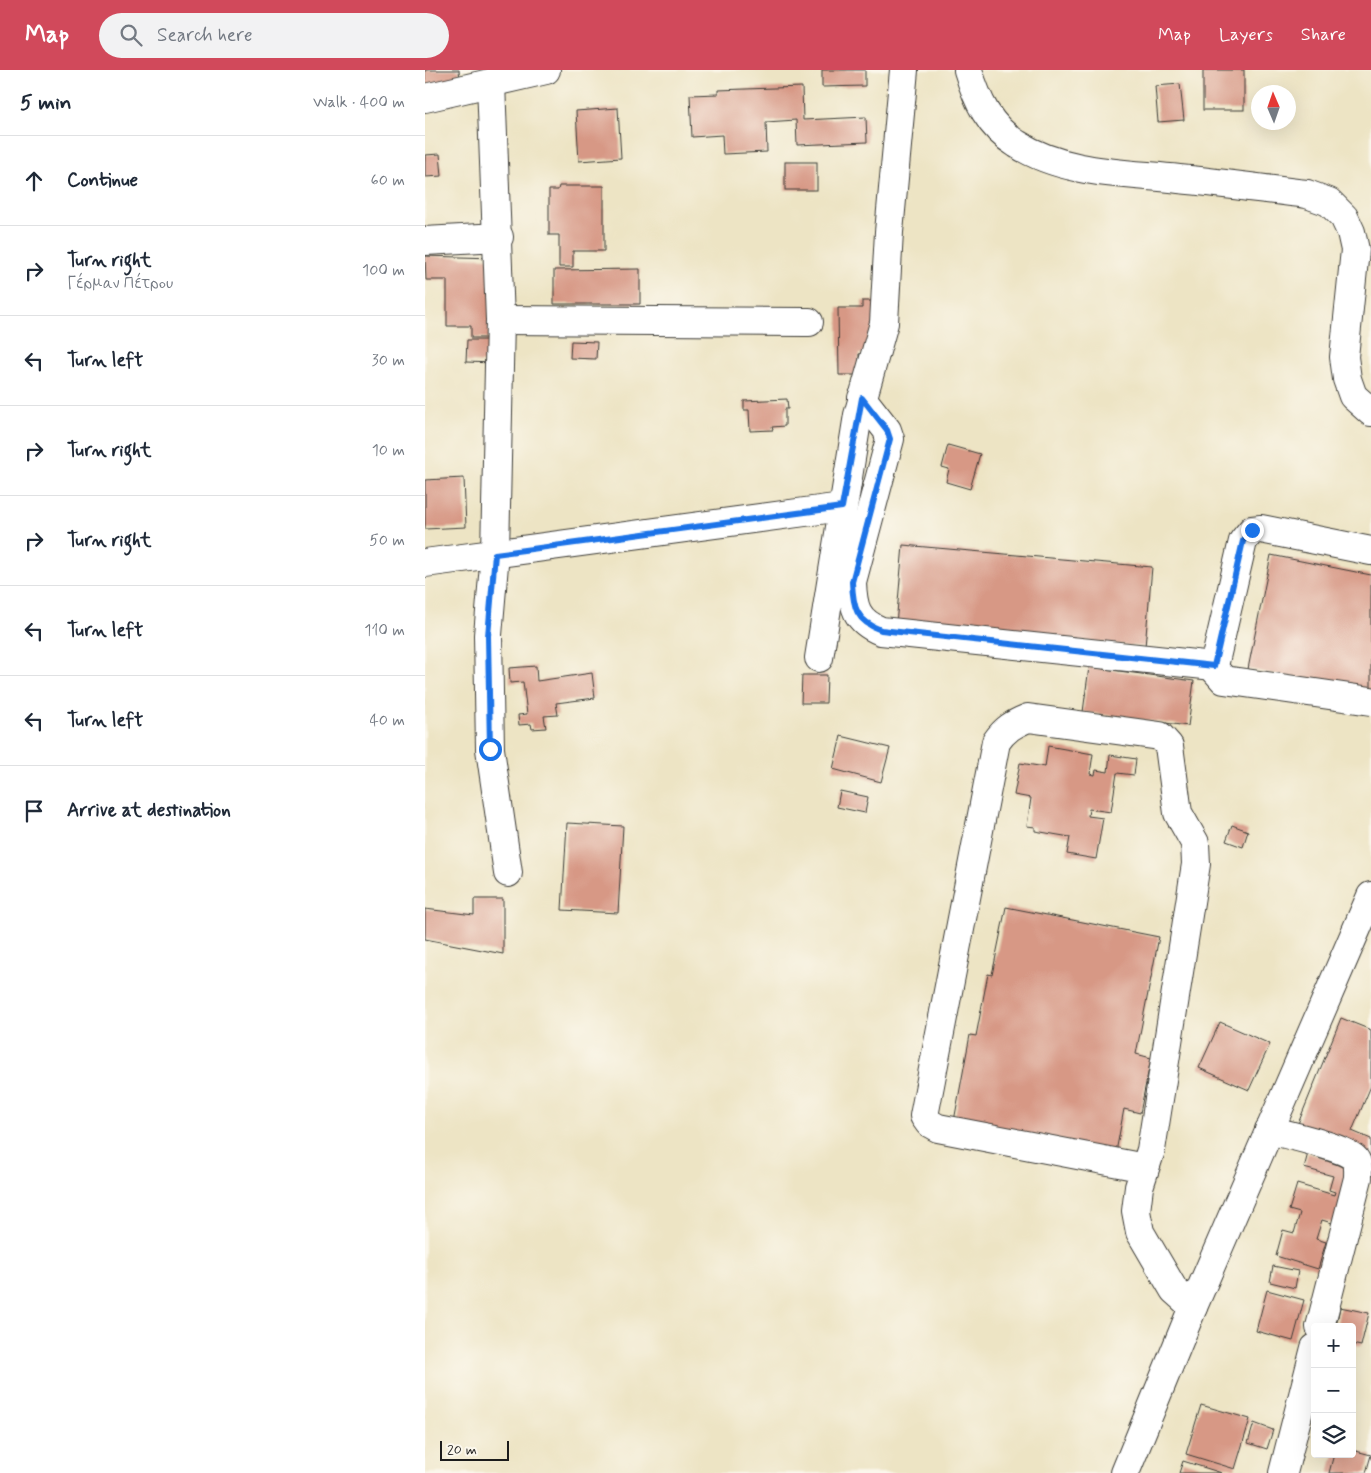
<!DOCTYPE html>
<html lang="en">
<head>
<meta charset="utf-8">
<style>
  body { margin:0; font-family:Mynerve,sans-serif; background:#f2f2f3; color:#1f2937 }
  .controls { position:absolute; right:15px; bottom:15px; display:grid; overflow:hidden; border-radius:5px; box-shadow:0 5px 20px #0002 }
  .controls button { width:45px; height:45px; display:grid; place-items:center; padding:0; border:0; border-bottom:1px solid #e0e1e3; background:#fff; color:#1f2937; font:25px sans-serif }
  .compass { position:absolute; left:826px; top:15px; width:45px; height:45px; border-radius:50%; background:#fff; box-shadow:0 5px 20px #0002; rotate:358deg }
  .scale { position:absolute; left:15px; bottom:12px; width:69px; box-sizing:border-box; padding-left:5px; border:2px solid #1c1c1c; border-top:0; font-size:14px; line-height:18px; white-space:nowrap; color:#1c1c1c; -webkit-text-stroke:4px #fbf7ec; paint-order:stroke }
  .stop { position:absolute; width:15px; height:15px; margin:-11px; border:4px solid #1a73e8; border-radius:50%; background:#fff }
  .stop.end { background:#1a73e8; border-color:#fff; box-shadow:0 1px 5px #0008 }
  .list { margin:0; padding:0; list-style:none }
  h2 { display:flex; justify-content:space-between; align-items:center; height:65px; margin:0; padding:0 20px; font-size:21px }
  h2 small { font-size:16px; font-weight:400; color:#747a83 }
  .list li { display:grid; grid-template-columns:32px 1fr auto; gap:15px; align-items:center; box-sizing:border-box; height:90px; padding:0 20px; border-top:1px solid #e0e1e3 }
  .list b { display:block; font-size:19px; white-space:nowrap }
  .list p { margin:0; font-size:16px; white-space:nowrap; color:#747a83 }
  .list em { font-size:16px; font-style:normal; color:#747a83 }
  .icon { flex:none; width:28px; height:28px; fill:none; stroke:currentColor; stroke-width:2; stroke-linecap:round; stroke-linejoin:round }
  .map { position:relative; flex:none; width:946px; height:1403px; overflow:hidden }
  header { display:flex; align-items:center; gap:30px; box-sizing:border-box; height:70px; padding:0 25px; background:#d1495b; color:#fff }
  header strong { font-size:24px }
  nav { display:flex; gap:28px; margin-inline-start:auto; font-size:18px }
  .search { width:350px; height:45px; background:#f2f2f3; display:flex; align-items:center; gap:12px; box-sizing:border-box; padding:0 18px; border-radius:28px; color:#747a83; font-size:19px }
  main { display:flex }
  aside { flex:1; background:#fff }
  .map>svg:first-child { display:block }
</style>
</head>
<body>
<header>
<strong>Map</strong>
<div class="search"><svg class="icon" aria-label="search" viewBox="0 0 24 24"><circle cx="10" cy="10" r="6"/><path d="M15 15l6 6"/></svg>Search here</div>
<nav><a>Map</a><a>Layers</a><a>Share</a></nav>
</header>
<main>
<aside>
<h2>5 min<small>Walk · 400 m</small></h2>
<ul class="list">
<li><svg class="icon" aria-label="ahead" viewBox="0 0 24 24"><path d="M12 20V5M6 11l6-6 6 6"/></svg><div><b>Continue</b></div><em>60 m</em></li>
<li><svg class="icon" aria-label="right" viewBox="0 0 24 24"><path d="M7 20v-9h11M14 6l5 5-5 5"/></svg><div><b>Turn right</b><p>Γέρμαν Πέτρου</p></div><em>100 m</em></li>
<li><svg class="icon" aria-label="left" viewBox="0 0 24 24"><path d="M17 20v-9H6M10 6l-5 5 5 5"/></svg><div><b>Turn left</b></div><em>30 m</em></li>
<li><svg class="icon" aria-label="right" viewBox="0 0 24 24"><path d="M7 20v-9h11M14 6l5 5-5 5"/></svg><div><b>Turn right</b></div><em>10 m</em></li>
<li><svg class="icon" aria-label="right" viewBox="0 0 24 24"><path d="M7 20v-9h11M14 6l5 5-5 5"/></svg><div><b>Turn right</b></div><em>50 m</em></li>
<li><svg class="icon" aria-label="left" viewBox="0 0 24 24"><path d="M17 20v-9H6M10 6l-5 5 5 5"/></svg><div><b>Turn left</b></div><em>110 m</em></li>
<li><svg class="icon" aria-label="left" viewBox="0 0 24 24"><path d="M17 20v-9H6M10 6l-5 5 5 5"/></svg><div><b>Turn left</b></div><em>40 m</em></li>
<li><svg class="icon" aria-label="arrive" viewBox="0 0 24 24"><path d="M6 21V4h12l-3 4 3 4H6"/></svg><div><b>Arrive at destination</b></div></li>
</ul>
</aside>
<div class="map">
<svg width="946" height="1403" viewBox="0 0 946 1403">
  <rect width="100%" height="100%" fill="#fbf7ec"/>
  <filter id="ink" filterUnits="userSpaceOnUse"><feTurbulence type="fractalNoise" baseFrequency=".02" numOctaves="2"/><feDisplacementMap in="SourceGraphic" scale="10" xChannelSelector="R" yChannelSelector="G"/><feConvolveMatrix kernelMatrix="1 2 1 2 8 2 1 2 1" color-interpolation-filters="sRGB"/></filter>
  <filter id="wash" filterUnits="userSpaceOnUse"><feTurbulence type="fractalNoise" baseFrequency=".0096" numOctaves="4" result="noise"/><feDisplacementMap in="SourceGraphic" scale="20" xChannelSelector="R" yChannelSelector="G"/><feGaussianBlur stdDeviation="1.12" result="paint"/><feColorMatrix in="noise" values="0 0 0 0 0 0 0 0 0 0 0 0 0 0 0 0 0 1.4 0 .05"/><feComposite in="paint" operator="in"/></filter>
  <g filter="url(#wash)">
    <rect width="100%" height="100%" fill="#ede4c4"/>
    <g id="blocks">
      <g fill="#d79885">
        <polygon points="0,0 34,0 35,10 0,15"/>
        <polygon points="397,0 440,0 440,16 397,17"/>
        <rect x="778" y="0" width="41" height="40"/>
        <polygon points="755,14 759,50 733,52 730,16"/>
        <polygon points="377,17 378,50 441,47 442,72 372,75 371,50 341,52 342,82 298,84 297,65 267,67 265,25 293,24 293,20"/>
        <polygon points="193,38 196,88 154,91 151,41"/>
        <polygon points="15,84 17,106 0,107 0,85"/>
        <rect x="360" y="92" width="32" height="28"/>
        <polygon points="134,116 179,116 179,181 148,181 148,197 134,197 134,165 124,165 124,120 133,120"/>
        <polygon points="0,186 69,188 64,268 46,268 46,256 22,256 22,210 1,210"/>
        <polygon points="215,199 215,234 129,234 129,200"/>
        <polygon points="437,231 454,231 448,284 434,284 434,305 414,305 413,238 437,238"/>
        <polygon points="42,270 68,270 68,293 41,292"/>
        <polygon points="146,271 172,272 171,289 145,288"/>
        <polygon points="362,329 363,339 360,339 360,356 347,357 348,360 325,361 324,340 319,340 319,331"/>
        <polygon points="523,375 555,384 545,419 521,412 524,399 517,397"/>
        <polygon points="39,408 41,457 0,459 0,410"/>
        <polygon points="478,475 727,497 720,577 471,555"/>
        <polygon points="846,485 946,505 946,623 823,599"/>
        <polygon points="111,596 112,611 167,603 170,628 131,633 133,645 119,646 121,658 107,659 106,654 94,655 93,645 102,644 98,612 85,613 84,598"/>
        <polygon points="664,597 769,611 763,656 658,642"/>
        <polygon points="377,605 402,605 401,633 376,633"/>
        <polygon points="416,666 465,678 456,712 408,699"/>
        <polygon points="623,676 668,684 665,704 670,705 671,700 683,702 685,685 711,689 709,705 692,703 686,742 664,739 663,746 678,748 671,789 642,784 645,767 610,761 610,757 602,756 606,728 589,725 595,693 620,697"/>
        <polygon points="415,721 443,727 440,743 412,737"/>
        <polygon points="142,753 198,756 193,843 137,840"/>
        <polygon points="807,755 823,761 818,777 801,771"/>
        <polygon points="49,829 78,829 78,884 0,869 0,839 49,845"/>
        <polygon points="581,837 734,867 711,984 726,988 715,1043 699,1039 691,1082 529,1051 545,965 551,966 563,904 567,905"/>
        <polygon points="916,948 946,960 946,1016 927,1061 946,1069 946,1088 870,1061"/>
        <polygon points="795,952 845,974 824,1020 774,998"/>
        <polygon points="883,1083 931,1097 910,1154 897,1150 891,1169 901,1172 893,1199 851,1186 858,1160 869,1163 875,1143 864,1140 872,1114 909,1125 910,1122 904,1120 908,1106 879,1098"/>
        <polygon points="848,1196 873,1201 870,1218 845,1212"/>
        <polygon points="842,1220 879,1230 868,1271 831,1261"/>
        <polygon points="915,1237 944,1243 936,1276 927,1274 927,1257 911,1257"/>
        <polygon points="776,1335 825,1349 810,1399 761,1384"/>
        <polygon points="829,1353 848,1360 842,1379 823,1373"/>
        <polygon points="927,1380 946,1385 941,1403 904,1403 909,1384 927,1384"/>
        <polygon points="758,1391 797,1403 754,1403"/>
      </g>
    </g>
  </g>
  <g filter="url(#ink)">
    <use href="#blocks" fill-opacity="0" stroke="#3b3a35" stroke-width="1"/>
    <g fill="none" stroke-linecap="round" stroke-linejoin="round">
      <defs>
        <g id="minor">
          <path d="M543,0C552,30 564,57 592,74C639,104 700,103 754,109C797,113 839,119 882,124L904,132L919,147L926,162L930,180L919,287L922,309L928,326L946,342"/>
          <polyline points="66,13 75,250 70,483 63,565 65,679 83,803"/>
          <polyline points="0,28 121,0"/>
          <polyline points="0,171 74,167"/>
          <polyline points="75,250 384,252"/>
          <path d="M437,328L462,360L465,369L427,512C428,537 431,551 456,561L789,596"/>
          <polyline points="946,481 836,459 827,460 818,471 789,596 791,601 799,610 946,631"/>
          <polyline points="0,493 417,437"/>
          <polyline points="394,588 433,345 459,253 464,162 479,0"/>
          <path d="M844,1060C860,1064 922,1078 930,1089C934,1094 933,1102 933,1108L895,1257"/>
          <path d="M720,1098L513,1058L504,1053L499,1046L571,672C580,659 588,654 603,648L735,666L744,676L753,743L770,773L771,794L726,1080L714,1117L711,1141L715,1162L749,1220L768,1237"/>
          <polyline points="700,1403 768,1237 946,826"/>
          <polyline points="858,1403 890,1278"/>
        </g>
      </defs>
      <use href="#minor" stroke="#3b3a35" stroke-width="30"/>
      <use href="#minor" stroke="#fff" stroke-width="28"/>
    </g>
  </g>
  <g fill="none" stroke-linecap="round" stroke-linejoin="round" filter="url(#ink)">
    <path stroke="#1a73e8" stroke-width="6" d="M65,679L63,566L70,484L417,437L437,328L462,360L465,369L427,512C428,537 431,551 456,560L789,596L818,471L827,460"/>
  </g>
</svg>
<div class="controls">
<button>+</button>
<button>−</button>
<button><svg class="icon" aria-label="layers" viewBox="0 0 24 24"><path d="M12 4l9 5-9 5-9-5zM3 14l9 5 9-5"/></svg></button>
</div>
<svg class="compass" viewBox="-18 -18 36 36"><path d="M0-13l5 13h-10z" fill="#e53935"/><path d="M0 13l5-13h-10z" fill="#747a83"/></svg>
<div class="scale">20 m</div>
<div class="stop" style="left:65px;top:679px"></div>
<div class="stop end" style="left:827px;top:460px"></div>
</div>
</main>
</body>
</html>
